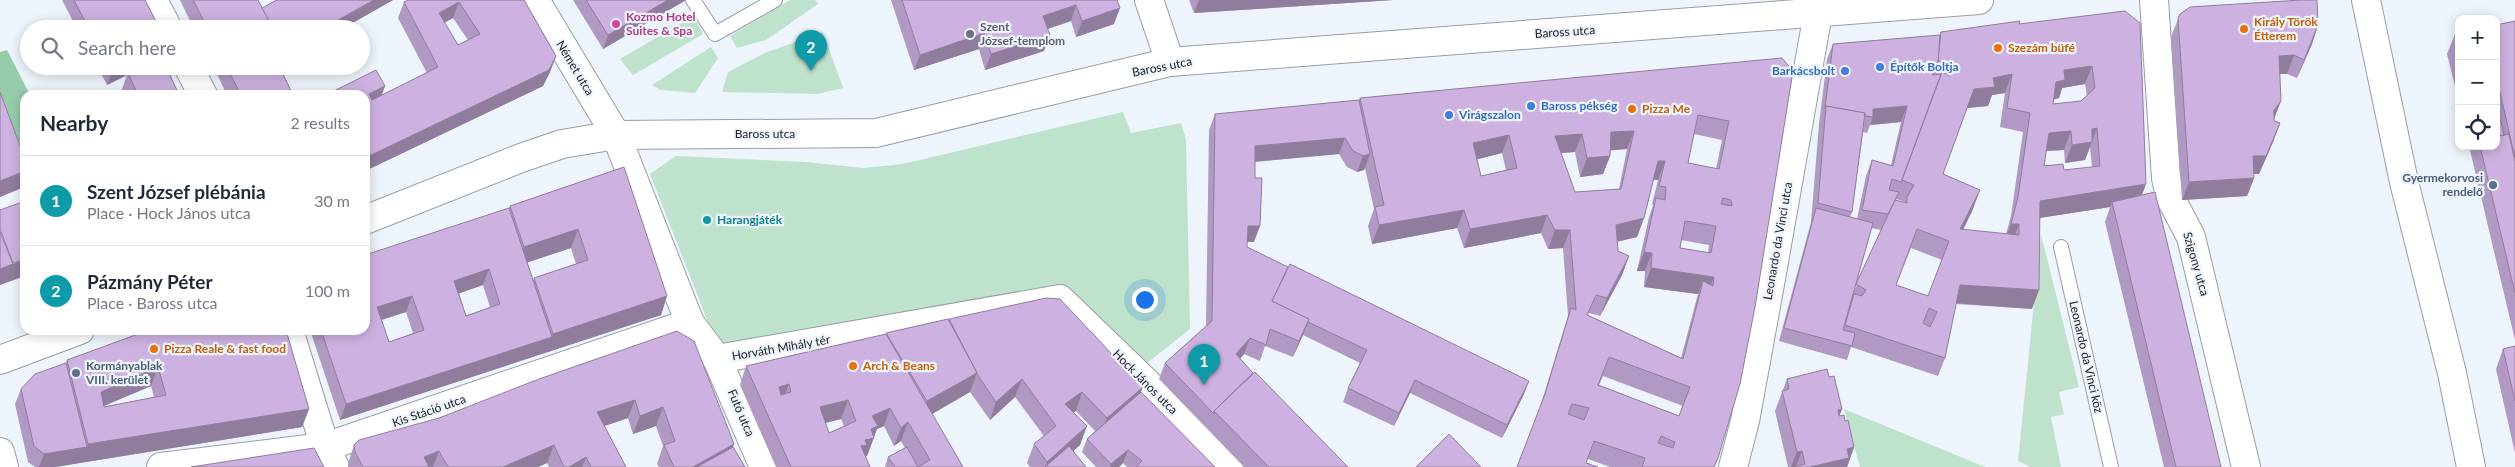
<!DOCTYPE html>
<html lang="en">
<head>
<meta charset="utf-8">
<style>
  body { margin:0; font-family:Lato,sans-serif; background:#f6f6f7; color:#1f2937 }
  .controls { position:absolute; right:15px; top:15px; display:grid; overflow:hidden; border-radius:10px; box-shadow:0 2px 12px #0003 }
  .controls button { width:45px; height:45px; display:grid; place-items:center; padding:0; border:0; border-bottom:1px solid #e0e1e3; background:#fff; color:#1f2937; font:25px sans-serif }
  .you { position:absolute; left:1144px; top:299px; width:18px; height:18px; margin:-12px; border:4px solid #fff; border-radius:50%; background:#1a73e8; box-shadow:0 0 0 8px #1a73e833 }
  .badge { display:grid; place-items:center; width:32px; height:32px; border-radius:50%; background:#7c3aed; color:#fff; font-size:16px; font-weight:700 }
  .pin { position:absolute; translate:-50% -41px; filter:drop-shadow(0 1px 2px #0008) }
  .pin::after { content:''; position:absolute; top:26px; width:18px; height:15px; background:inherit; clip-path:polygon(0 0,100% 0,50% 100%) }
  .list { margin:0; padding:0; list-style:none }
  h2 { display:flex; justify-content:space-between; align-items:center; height:65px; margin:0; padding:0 20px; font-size:21px }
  h2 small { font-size:16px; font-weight:400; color:#747a83 }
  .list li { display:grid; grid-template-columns:32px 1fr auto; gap:15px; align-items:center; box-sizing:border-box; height:90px; padding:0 20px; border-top:1px solid #e0e1e3 }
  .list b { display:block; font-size:19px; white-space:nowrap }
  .list p { margin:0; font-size:16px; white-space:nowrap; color:#747a83 }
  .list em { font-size:16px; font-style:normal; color:#747a83 }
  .icon { flex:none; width:28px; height:28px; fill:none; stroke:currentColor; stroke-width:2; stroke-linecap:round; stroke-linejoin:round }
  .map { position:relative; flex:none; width:2515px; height:467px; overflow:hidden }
  .search { position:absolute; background:#fff; box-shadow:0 2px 12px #0003; left:20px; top:20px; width:350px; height:55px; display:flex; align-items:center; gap:12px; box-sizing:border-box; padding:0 18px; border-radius:28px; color:#747a83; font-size:19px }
  .panel { position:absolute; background:#fff; box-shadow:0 2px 12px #0003; left:20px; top:90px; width:350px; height:245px; border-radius:15px }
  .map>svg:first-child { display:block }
</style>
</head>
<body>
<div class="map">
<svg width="2515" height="467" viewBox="0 0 2515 467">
  <rect width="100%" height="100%" fill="#eef4fb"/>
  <g fill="#bee2cb">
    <polygon points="790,0 815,0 818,4 766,40 737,48 730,36"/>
    <polygon points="694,16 703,34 633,75 620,59"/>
    <polygon points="823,32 843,88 817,94 722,92 728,72 765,53"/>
    <polygon points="711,47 718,58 695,93 661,90 652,85"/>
    <polygon points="1123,112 1131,133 1181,123 1186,140 1190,329 1146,364 1078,297 1066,291 720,345 710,327 650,174 676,156 805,162 863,168 903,164"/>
    <polygon points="2041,234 2079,387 2059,392 2064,414 2051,417 2061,467 2030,467 2018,461"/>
    <polygon points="1844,409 1985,467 1860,467"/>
  </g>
  <polygon fill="#97ccab" points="7,50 30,95 25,95 25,173 0,105 0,52"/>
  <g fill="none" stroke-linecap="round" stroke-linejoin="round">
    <defs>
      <g id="lane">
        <polyline points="693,0 715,34 775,0"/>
        <polyline points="2061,247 2111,467"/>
      </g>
      <g id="street">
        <polyline points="153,0 168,29"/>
        <polyline points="535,0 616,135 690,323 717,359 764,467"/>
        <polyline points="1149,0 1170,62"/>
        <polyline points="2154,0 2166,178 2170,197 2191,237 2246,467"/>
        <polyline points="2366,0 2404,182 2452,373 2471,467"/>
        <polyline points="188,66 203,95"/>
        <polyline points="289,330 325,447 335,467"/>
        <polyline points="717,359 1060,299 1145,381 1229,467"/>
        <polyline points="0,452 4,467"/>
        <polyline points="161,467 325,447 690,323"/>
        <polyline points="1733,467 1745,421 1770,284 1818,13 1814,0"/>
      </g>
      <g id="secondary">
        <polyline points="365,220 521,158 562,144 616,135 876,133 1170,62 1979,0"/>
        <polyline points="0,360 80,330"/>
      </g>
    </defs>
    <use href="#lane" stroke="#989ea4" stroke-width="16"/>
    <use href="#street" stroke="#989ea4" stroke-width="30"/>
    <use href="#secondary" stroke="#989ea4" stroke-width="30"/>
    <use href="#lane" stroke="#fff" stroke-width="14"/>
    <use href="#street" stroke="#fff" stroke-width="28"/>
    <use href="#secondary" stroke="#fff" stroke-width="28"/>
  </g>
  <g fill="#b099c2" fill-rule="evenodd">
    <polygon points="62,0 145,0 160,29 77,29"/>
    <polygon points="180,0 258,0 262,8 276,0 393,0 342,29 194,29"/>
    <path d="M524,0L556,56L550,72L543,86L365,171V95L385,86L381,96L427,73L398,18L404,2ZM453,18L468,40L458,45L444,23Z"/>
    <polygon points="573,0 686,0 603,49"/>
    <polygon points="891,0 1117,0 1114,24 1076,37 1071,21 1048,29 1044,51 985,70 979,49 914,70"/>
    <polygon points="1189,0 1393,0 1194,13"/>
    <path d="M2125,11L2142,195L2221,467H2164L2105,222L2110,207L2039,218L2032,309L1956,304L1945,358L1938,376L1851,347L1847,360L1779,341L1811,222L1819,124L1827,59L1833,44L1940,35L1941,32L2019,24ZM2085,84L2087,96L2081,101L2053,104L2054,99L2059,98L2062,88ZM2005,93L2000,127L2023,132L2011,216L2006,234L1963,230L1973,209L1943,174L1967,108L1988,106L1992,95ZM1901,122L1891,165L1872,160L1866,176L1857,219L1850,217L1852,212L1863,132L1867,133L1870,125ZM2090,147L2092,167L2064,170L2044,166L2046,151L2064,150L2065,163L2085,160ZM1897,199L1905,202V203L1896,200ZM1871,228L1881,230L1854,291ZM1911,248L1942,260L1928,296L1896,285Z"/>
    <polygon points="2180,14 2318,25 2312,44 2297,78 2287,74 2280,74 2274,119 2274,121 2280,123 2273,142 2259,174 2254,174 2254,178 2247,196 2182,200 2171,37"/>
    <polygon points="2515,21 2515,340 2469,146 2496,146 2496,25"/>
    <polygon points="2459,33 2459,102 2447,54 2455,34"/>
    <path d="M1782,58L1714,467H1610L1588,459L1517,467L1540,407L1568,316L1563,248L1548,249L1541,233L1464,248L1457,228L1372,244L1368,226L1374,209L1365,168L1364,170L1357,172L1347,167L1339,154L1255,162L1254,242H1247V247L1524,394L1502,438L1410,393L1394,426L1343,402L1348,388L1360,363L1303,335L1293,357L1265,346L1260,361L1244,354L1240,359L1253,373L1348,467H1244L1159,379L1165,363L1206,326L1209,130L1215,114L1359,100L1360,98ZM1694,134L1722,140L1716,169L1688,163ZM1627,149L1619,189L1575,192L1561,153L1575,152L1580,177L1603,174L1610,156V150ZM1502,153L1506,170L1481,176L1477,159ZM1653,180H1658L1652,204L1653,205L1649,217L1637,271H1645L1644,287L1698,294L1681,358L1588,315L1589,313L1600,316L1622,275L1629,256L1618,251L1617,242L1637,237L1644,218ZM1681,240L1709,245L1708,253L1680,248ZM1603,376L1683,406L1679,416L1599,385Z"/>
    <polygon points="97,66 166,66 179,95 123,95 121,92 127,75 107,85"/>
    <polygon points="213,66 279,66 293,95 227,95"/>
    <path d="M624,167L667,296L661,315L340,420L310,330H365L509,208L510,206ZM571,248L576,264L534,278L533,281L527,262ZM483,285L490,307L466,316L459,293ZM406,312L413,333L389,342L382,320Z"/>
    <path d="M949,319L1141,392L1215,467H1127L1123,463L1119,467H1096L1082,452L1087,439L1095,431L1076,411L1073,412L1080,445L1073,451L1086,467H1030L1027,463L1034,444L1044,436L1015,397L990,420L970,392L932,414L963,467H885L888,457L905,448L901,441L894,446L884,426L877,429L867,456L865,457L870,467H776L740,385L746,366L886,334V333ZM841,419L844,426L829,433L825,423Z"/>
    <path d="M149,330L309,409L302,427L55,467H35L28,462L15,404L21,389L66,363L67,360ZM151,386L154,397L104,407V406Z"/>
    <polygon points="677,331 734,444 733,447 745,467 659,467 657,464 663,446 656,426 633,434 628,418 604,426 626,467 549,467 547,463 538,467 348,467 348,464 354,445 439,418"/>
    <polygon points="2515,346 2515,453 2496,369 2503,349"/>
    <polygon points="1829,377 1842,409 1839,416 1845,421 1854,447 1847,467 1788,467 1775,411 1787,379"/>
  </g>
  <g fill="#907d9e">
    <polygon points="374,0 393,0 342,29 322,29"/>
    <polygon points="668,0 686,0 603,49 608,35"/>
    <polygon points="1199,0 1319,0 1317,5 1194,13"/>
    <polygon points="1319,0 1393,0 1317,5"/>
    <polygon points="459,2 453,18 433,29 439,13"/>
    <polygon points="1076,5 1071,21 1038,32 1043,16"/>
    <polygon points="1120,8 1114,24 1076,37 1082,21"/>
    <polygon points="2318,25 2312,44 2297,78 2304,60"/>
    <polygon points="984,33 979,49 914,70 920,55"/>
    <polygon points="1050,35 1044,51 985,70 991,54"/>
    <polygon points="2294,55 2287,74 2272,74 2279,56"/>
    <polygon points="556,56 550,72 543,86 365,171 365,158"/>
    <polygon points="1938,62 1932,78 1932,68"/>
    <polygon points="122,66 147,66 128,73 127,75 107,85 112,71"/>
    <polygon points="2092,66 2085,84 2062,88 2059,98 2050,101 2056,82 2064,70"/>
    <polygon points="2012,74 2005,93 1992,95 1988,106 1967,108 1974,89 1993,78"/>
    <polygon points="385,86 379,102 365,109 369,94"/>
    <polygon points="2281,101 2274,119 2274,110"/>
    <polygon points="1907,106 1901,122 1870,125 1873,117 1873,109"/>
    <polygon points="2280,123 2273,142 2259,174 2246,174 2253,156"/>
    <polygon points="2097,128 2085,160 2065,163 2072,145 2092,129"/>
    <polygon points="1634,131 1627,149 1605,151 1611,132"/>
    <polygon points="2071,131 2064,150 2042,151 2049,133"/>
    <polygon points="1582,134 1575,152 1549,154 1555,136"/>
    <polygon points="1509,135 1502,153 1467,162 1473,143"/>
    <polygon points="1345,138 1339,154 1249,162 1255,146"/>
    <polygon points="1370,154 1364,170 1357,172 1363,156"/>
    <polygon points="1610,156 1603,174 1580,177 1587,158"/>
    <polygon points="1658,161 1665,161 1658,180 1651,179"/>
    <polygon points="25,171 25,181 22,188 0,197 0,181"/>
    <polygon points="2254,178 2247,196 2182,200 2189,182"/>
    <polygon points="2146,184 2139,203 2112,202 2110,207 2033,219 2040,201"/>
    <polygon points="1980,190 1973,209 1954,248 1960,229"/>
    <polygon points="1464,210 1457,228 1372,244 1379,225"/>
    <polygon points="1547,215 1541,233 1464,248 1470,229"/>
    <polygon points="1644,218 1637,237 1610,243 1616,225"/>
    <polygon points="2011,224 2019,224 2012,243 2004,243"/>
    <polygon points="1248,226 1260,226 1254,242 1242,242"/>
    <polygon points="578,229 571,248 517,266 524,247"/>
    <polygon points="1555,230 1570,230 1563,248 1548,249"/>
    <polygon points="1644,252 1652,253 1645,271 1637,271"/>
    <polygon points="1629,256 1622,275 1600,316 1607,298"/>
    <polygon points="25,259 25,276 0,285 0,269"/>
    <polygon points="1651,268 1714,277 1707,296 1703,281 1698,294 1644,287"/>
    <polygon points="489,269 483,285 449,297 454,281"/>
    <polygon points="1960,285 2039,290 2032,309 1953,303"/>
    <polygon points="412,296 406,312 371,323 377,307"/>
    <polygon points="667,296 661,315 340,420 346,404 552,337 553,334"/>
    <polygon points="1309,319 1303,335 1293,357 1299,341"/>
    <polygon points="1250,338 1244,354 1230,370 1236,354"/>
    <polygon points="158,367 151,386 94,410 101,392"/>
    <polygon points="977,373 970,392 920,421 927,401"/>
    <polygon points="1022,379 1015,397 990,420 996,402"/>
    <polygon points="1415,380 1410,393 1394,426 1399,413"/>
    <polygon points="1529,381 1524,394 1502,438 1507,425"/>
    <polygon points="789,384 782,403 779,387"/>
    <polygon points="1143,387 1136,405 1100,437 1107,418"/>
    <polygon points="1082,392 1076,411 1059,423 1065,404"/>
    <polygon points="635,400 628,418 590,431 597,412"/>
    <polygon points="848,400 841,419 813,426 820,407"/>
    <polygon points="663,407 656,426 633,434 640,416"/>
    <polygon points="890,408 884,426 877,429 867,456 862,457 861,446 872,416"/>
    <polygon points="309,409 302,427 55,467 39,467 44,454 87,447 88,444"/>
    <polygon points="1842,409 1834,429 1838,410"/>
    <polygon points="908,422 901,441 894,446 901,428"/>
    <polygon points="1087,426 1080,445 1055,467 1045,467 1047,462"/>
    <polygon points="734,444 728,463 720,467 693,467"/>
    <polygon points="554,445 547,463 538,467 503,467"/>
    <polygon points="1854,447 1847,467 1810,467 1847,449"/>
    <polygon points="1128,450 1123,463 1119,467 1110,467 1111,464"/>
    <polygon points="439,451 433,467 420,467 424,457"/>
    <polygon points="1802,451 1796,467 1791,467 1797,452"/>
    <polygon points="586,457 582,467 569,467"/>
  </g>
  <g fill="#cdb2e1" stroke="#907d9e" fill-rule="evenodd">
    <polygon points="74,0 145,0 160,29 89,29"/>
    <polygon points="193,0 258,0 273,28 272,29 208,29"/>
    <polygon points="277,0 374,0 322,29 272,29 273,28 262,8"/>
    <path d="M408,0H524L556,56L549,70L365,158V95H326L376,70L385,86L369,94L372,100L438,67L404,2ZM459,2L480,34L458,45L439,13Z"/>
    <polygon points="586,0 668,0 608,35"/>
    <polygon points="902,0 1117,0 1120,8 1082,21 1076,5 1043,16 1050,35 991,54 984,33 920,55"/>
    <polygon points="2301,0 2317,0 2318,25 2304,60 2294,55 2279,56 2281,101 2274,110 2274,121 2280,123 2266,156 2253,156 2254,178 2189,182 2178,18 2180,14 2190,7"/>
    <path d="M2125,11L2140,23L2146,184L2040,201L2039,290L1960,285L1945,358L1845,325L1854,294L1862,296L1866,290L1856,284L1895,200L1907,203V197L1914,185L1902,180L1942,72L1950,76V67L1938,60L1941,32L2020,21L2019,24ZM2092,66L2095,88L2081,101L2053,104L2056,82L2065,80L2064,70ZM2012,74L2007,108L2030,113L2018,197L2011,224H2019V235L1960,229L1980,190L1943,174L1974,89L1995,87L1993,78ZM2097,128L2100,166L2064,170L2063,164L2044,166L2049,133L2071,131L2072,145L2092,142V129ZM1917,229L1949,241L1928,296L1896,285ZM1929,308L1937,312L1930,327L1923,323Z"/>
    <polygon points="2515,21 2515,158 2497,79 2496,79 2496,25"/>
    <polygon points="2459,33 2459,51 2455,34"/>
    <polygon points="1940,35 1938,62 1932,68 1933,75 1941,74 1901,182 1892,179 1889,190 1899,192 1888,214 1862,210 1872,160 1893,166 1907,106 1873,109 1873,117 1865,116 1865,113 1826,106 1825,108 1833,44"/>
    <path d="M1782,58L1793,71L1755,307L1740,384L1718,458L1714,467H1642L1645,458L1594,441L1586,463L1598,467H1517L1545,394L1571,308L1576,310L1570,230H1555L1547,215L1470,229L1464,210L1379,225L1375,207L1384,205L1360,98ZM1698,115L1729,121L1719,169L1688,163ZM1634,131L1621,189L1575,192L1555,136L1582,134L1587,158L1610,156L1611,132ZM1509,135L1517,168L1481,176L1473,143ZM1658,161H1665L1659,186L1666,187L1665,200L1656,198L1644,252L1652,253L1651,268L1714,277L1713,286L1703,281L1683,359L1587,315L1596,295L1607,298L1629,256L1618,251L1616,225L1644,218ZM1723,198L1731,200L1732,206L1721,204ZM1685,221L1716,226L1711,253L1680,248ZM1609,357L1690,387L1679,416L1598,385ZM1572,404L1589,408L1584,420L1568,414ZM1661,436L1675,442L1673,448L1658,443Z"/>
    <polygon points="109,66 122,66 112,71"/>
    <polygon points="143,66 166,66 179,95 138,95 128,73"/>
    <polygon points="226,66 279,66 293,95 241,95"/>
    <polygon points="0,92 25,159 25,171 0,181"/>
    <polygon points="1359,100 1370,154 1363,156 1353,151 1345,138 1255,146 1255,178 1262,178 1260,226 1248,226 1247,247 1288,267 1272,301 1309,319 1299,341 1270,329 1266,345 1250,338 1236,354 1253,373 1214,411 1214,414 1165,363 1212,321 1215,114"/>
    <polygon points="2496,102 2504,135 2496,137"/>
    <polygon points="1826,106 1865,113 1852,212 1818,203"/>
    <polygon points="2509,134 2515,162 2515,293 2480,146 2496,146 2496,137"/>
    <polygon points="624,167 667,296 553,334 534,278 588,260 578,229 524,247 510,206"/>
    <polygon points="2155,192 2221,467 2176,467 2112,202"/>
    <polygon points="25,201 25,259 13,263 0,229 0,210"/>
    <path d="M509,208L552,337L346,404L321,330H365V255ZM489,269L500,304L466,316L454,281ZM412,296L424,330L389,342L377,307Z"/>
    <polygon points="1816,208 1873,223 1843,330 1855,333 1852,346 1784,328"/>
    <polygon points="0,232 13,264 0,269"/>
    <polygon points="1290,264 1529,381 1507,425 1415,380 1399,413 1348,388 1367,350 1308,322 1309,319 1272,301"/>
    <polygon points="1046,298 1060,299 1143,387 1107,418 1082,392 1065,404 1087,426 1047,462 1034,444 1056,426 1022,379 996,402 977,374 977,373 949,319"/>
    <polygon points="948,319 977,373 927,401 886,333"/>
    <path d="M149,330H286L309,409L88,444L67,360ZM158,367L166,395L104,407L101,392Z"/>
    <polygon points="677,331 694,341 734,444 693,467 674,467 664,445 675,441 663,407 640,416 635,400 597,412 626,467 591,467 586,457 569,467 564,467 554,445 503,467 448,467 439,451 424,457 429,467 363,467 355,452 354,445 359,440 439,418 539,379"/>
    <path d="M886,334L963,467H895L888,457L907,447L918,467L930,460L908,422L901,428L890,408L872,416L878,426L871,429L874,438L865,440L867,445L861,446L870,467H791L746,366ZM789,384L791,392L781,395L779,387ZM848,400L856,421L829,433L820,407Z"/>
    <polygon points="2515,346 2515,401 2503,349"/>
    <polygon points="66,363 87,447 44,454 34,446 21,389 35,374"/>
    <polygon points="1827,369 1829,377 1834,376 1842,409 1838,410 1839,416 1844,415 1845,421 1848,420 1854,447 1847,449 1849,458 1810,467 1791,467 1805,464 1802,451 1797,452 1782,391 1789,389 1787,379"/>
    <polygon points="1255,372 1348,467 1269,467 1214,411"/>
    <polygon points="1141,392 1215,467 1136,467 1142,461 1128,450 1111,464 1087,439"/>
    <polygon points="1449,434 1481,467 1416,467"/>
    <polygon points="1069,446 1086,467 1045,467"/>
    <polygon points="733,447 745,467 697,467"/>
    <polygon points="314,448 324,467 191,467"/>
  </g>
  <circle fill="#d1479c" stroke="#eef4fb" stroke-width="2" cx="616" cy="24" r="5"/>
  <g fill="#e8710a" stroke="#eef4fb" stroke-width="2">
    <circle cx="2244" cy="29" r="5"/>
    <circle cx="1998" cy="48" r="5"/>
    <circle cx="1632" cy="109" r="5"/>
    <circle cx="154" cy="349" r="5"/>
    <circle cx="853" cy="366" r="5"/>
  </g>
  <circle fill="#6b7280" stroke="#eef4fb" stroke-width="2" cx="970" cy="34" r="5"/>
  <g fill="#3f7fe0" stroke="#eef4fb" stroke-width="2">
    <circle cx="1880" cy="67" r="5"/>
    <circle cx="1845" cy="71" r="5"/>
    <circle cx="1531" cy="106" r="5"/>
    <circle cx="1449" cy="115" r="5"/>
  </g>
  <g fill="#5c6f8a" stroke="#eef4fb" stroke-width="2">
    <circle cx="2493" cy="185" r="5"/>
    <circle cx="76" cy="373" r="5"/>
  </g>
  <circle fill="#0f9aa8" stroke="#eef4fb" stroke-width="2" cx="707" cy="220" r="5"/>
  <g text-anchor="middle" stroke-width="4.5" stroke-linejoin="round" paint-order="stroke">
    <g font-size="12" font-weight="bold" fill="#b23c85" stroke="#eef4fb" text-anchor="start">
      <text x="626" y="21">Kozmo Hotel<tspan x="626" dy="14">Suites &amp; Spa</tspan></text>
    </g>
    <g font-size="12" font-weight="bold" fill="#c56008" stroke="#eef4fb" text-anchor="start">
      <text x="2254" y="26">Király Török<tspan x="2254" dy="14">Étterem</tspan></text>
      <text x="2008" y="52">Szezám büfé</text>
      <text x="1642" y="113">Pizza Me</text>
      <text x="164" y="353">Pizza Reale &amp; fast food</text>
      <text x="863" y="370">Arch &amp; Beans</text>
    </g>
    <g font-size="12" font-weight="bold" fill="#5b616d" stroke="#eef4fb" text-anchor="start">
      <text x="980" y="31">Szent<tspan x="980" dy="14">József-templom</tspan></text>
    </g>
    <g font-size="12" fill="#202225" stroke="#eef4fb">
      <text transform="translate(1565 32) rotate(-4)" y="4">Baross utca</text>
      <text transform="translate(1162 67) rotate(-11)" y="4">Baross utca</text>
      <text transform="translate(575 68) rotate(59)" y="4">Német utca</text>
      <text x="765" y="138">Baross utca</text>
      <text transform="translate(1778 241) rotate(-80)" y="4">Leonardo da Vinci utca</text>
      <text transform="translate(2196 264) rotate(74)" y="4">Szigony utca</text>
      <text transform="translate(781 348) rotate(-10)" y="4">Horváth Mihály tér</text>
      <text transform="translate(2086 357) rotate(77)" y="4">Leonardo da Vinci köz</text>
      <text transform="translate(1145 382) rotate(45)" y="4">Hock János utca</text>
      <text transform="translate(429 411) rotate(-19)" y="4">Kis Stáció utca</text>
      <text transform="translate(741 413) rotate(67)" y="4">Futó utca</text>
    </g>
    <g font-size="12" font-weight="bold" fill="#366cbe" stroke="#eef4fb" text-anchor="start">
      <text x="1890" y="71">Építők Boltja</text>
      <text x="1835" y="75" text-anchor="end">Barkácsbolt</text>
      <text x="1541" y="110">Baross pékség</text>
      <text x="1459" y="119">Virágszalon</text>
    </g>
    <g font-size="12" font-weight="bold" fill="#4e5e75" stroke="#eef4fb" text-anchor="end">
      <text x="2483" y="182">Gyermekorvosi<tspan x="2483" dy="14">rendelő</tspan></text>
      <text x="86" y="370" text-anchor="start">Kormányablak<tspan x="86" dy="14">VIII. kerület</tspan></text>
    </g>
    <g font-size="12" font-weight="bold" fill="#0d838f" stroke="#eef4fb" text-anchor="start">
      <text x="717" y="224">Harangjáték</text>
    </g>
  </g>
</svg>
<div class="controls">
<button>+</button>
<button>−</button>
<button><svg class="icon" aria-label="locate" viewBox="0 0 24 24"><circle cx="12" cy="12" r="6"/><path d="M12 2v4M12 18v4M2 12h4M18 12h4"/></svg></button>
</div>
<div class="you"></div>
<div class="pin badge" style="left:1204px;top:385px;background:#0f9aa8">1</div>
<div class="pin badge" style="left:811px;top:71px;background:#0f9aa8">2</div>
<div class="search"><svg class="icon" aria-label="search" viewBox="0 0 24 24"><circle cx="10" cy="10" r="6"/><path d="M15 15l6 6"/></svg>Search here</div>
<section class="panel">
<h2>Nearby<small>2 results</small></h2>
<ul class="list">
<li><span class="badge" style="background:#0f9aa8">1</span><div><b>Szent József plébánia</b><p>Place · Hock János utca</p></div><em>30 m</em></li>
<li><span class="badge" style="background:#0f9aa8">2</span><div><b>Pázmány Péter</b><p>Place · Baross utca</p></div><em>100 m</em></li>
</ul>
</section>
</div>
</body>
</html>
